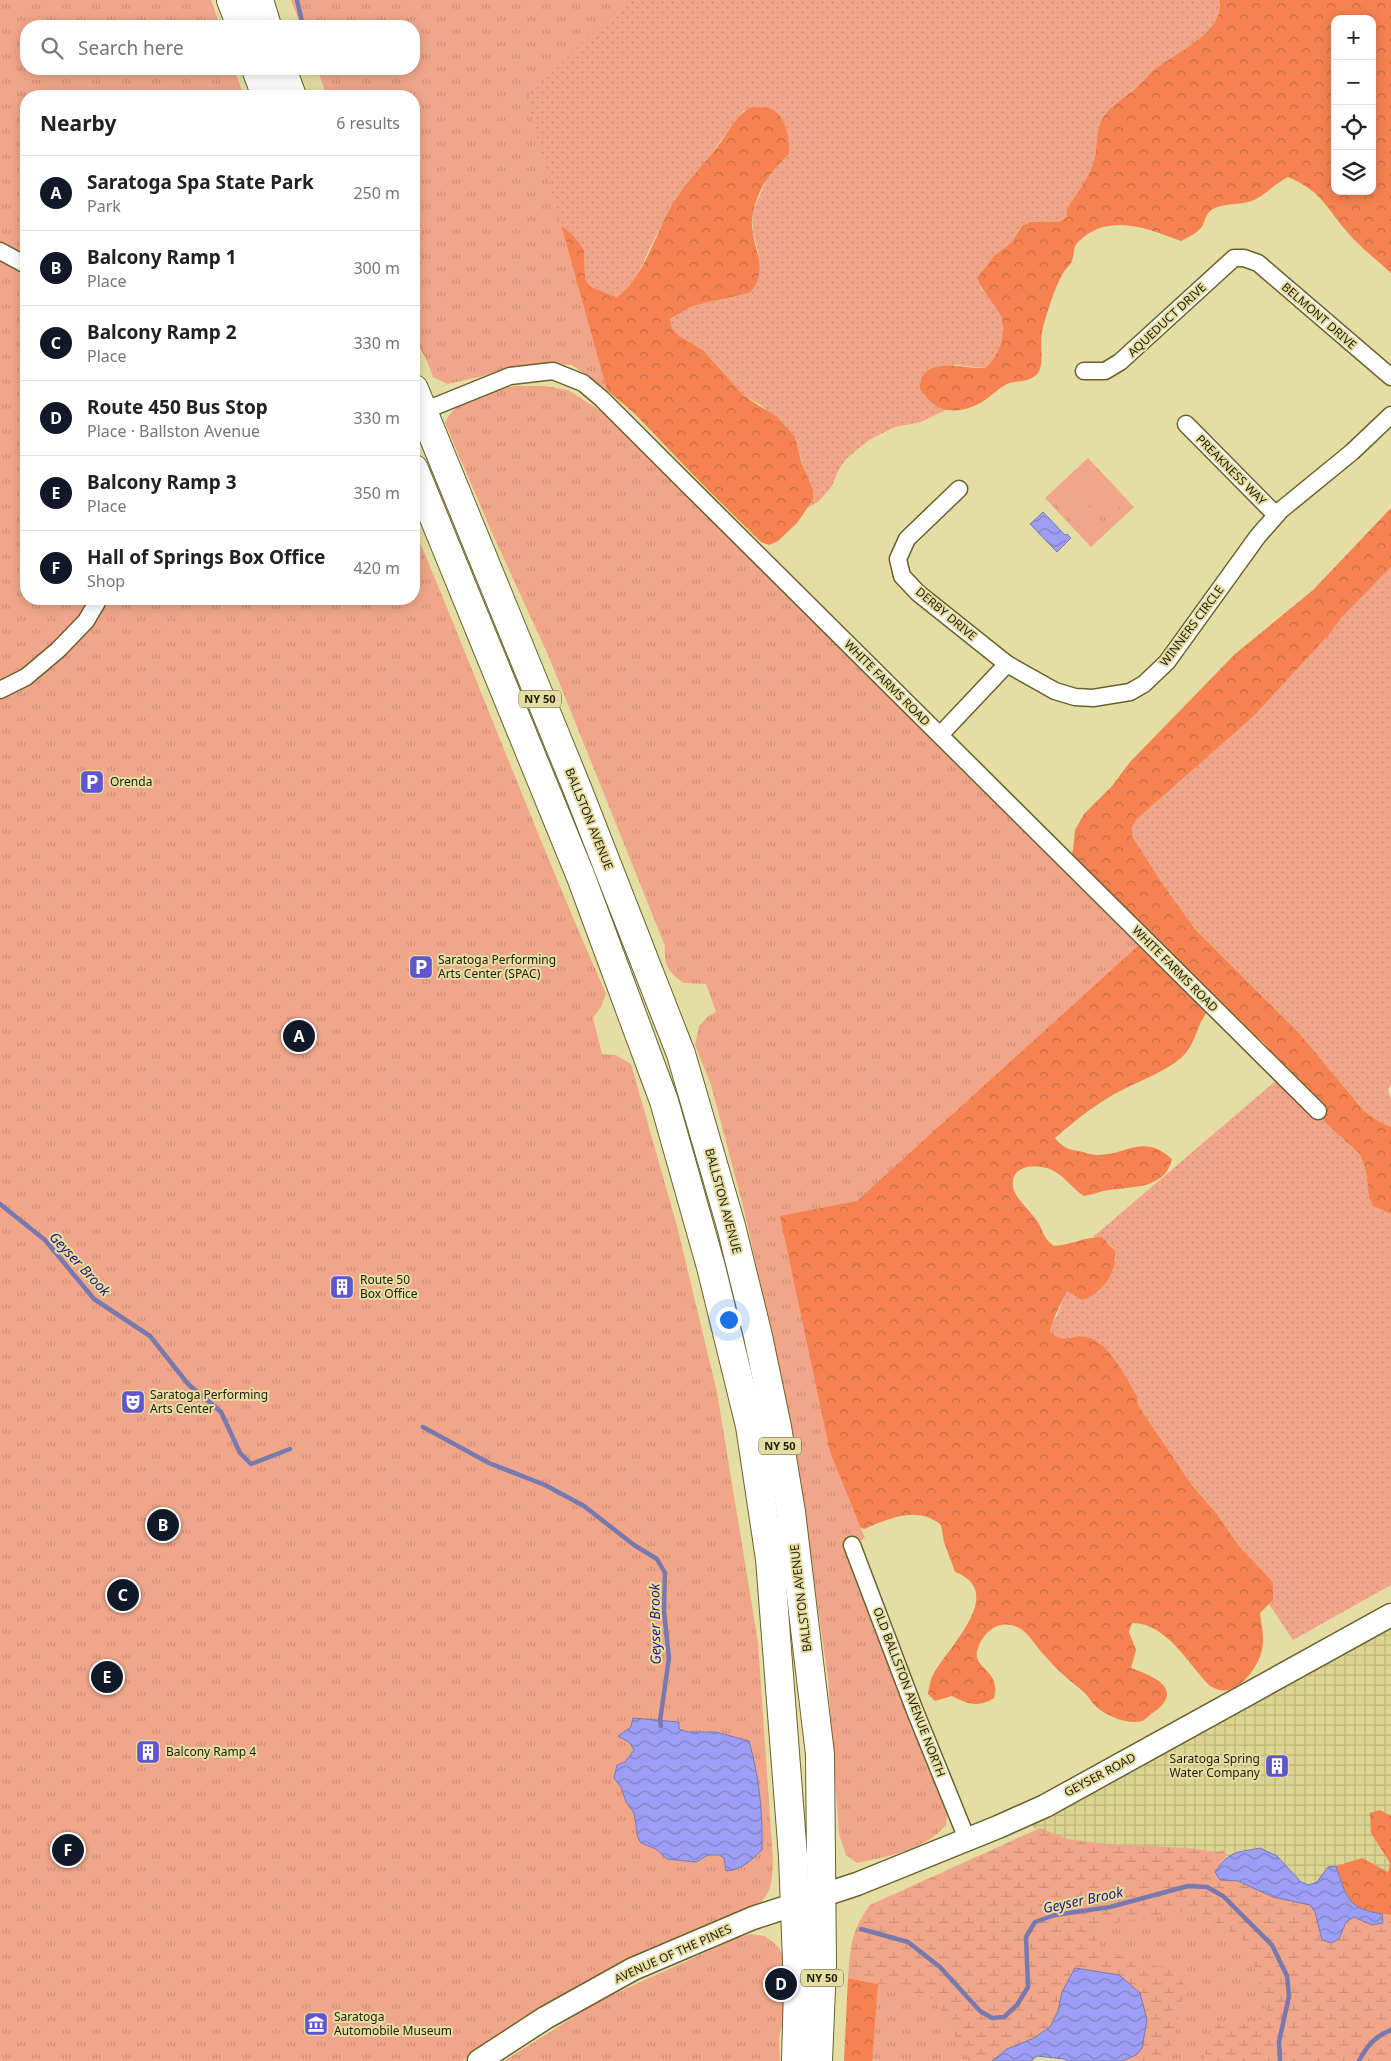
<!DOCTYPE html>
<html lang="en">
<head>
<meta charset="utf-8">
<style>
  body { margin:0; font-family:"Noto Sans",sans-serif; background:#f6f6f6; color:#222 }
  .controls { position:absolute; right:15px; top:15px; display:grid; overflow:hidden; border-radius:10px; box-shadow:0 2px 12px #0003 }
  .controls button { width:45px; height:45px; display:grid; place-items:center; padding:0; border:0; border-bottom:1px solid #e0e0e0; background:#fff; color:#222; font:25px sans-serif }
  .you { position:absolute; left:728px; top:1319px; width:18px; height:18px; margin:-12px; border:4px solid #fff; border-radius:50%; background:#1a73e8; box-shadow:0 0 0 8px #1a73e833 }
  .badge { display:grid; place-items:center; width:32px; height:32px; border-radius:50%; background:#111827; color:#fff; font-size:16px; font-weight:700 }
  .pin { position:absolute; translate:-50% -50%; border:2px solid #fff; box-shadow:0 1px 5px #0006 }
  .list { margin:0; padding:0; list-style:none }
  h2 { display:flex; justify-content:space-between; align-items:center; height:65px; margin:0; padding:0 20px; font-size:21px }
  h2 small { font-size:16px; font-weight:400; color:#767676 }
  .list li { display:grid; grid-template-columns:32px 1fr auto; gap:15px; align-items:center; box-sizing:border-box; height:75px; padding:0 20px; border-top:1px solid #e0e0e0 }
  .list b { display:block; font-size:19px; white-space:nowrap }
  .list p { margin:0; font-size:16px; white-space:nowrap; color:#767676 }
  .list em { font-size:16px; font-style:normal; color:#767676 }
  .icon { flex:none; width:28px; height:28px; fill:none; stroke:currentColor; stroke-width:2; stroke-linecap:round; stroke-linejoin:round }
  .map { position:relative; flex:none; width:1391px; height:2061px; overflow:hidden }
  .search { position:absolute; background:#fff; box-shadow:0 2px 12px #0003; left:20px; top:20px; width:400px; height:55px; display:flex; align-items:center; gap:12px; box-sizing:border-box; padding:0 18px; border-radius:20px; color:#767676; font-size:19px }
  .panel { position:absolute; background:#fff; box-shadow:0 2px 12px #0003; left:20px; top:90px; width:400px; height:515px; border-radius:20px }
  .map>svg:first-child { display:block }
</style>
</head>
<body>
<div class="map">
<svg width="1391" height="2061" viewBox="0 0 1391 2061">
  <defs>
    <pattern id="industrial-grid" width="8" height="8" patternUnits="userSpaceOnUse" patternTransform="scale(1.25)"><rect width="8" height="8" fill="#dcd492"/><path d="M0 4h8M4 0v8" fill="none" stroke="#bcb67c"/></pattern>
    <pattern id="grass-dots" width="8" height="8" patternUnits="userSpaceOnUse" patternTransform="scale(1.25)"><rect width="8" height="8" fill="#f1a68a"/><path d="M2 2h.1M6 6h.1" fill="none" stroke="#ce8e76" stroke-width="1.8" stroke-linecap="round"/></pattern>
    <pattern id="forest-crowns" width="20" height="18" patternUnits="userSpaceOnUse" patternTransform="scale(1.25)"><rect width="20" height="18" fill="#f68252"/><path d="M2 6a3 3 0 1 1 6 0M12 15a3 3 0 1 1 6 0" fill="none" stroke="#c76a42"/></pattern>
    <pattern id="wetland-marsh" width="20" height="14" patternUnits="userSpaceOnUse" patternTransform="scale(1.25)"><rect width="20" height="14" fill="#f1a68a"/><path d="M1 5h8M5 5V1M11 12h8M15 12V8" fill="none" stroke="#ce8e76"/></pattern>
    <pattern id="park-tufts" width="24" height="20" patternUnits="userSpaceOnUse" patternTransform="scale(1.25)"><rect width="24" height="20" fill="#f1a68a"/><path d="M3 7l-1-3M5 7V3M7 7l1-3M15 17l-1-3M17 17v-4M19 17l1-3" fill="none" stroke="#ce8e76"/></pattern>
    <pattern id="water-waves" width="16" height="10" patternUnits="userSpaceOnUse" patternTransform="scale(1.25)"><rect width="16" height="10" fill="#9d9ff6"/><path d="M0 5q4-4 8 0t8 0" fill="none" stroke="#8081c5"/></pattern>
  </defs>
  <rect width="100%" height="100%" fill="#e5dea4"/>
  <polygon fill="url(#industrial-grid)" points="1391,1625 1391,1896 1063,1851 1030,1824"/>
  <g fill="url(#grass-dots)">
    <path d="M612,0H1219C1227,33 1169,55 1149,74C1145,79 1141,84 1136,88C1126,97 1112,104 1104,116C1093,133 1099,148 1093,164C1087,180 1075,196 1066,210L1067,217L1059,222H1030L1022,226L1012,242L995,255L980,287C987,296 997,305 1001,315C1009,332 998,358 985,368L955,365L940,407L948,409L921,422L895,427L869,440L846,459L838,471L832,486L819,501L808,508L813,500L795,437L761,405L744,396L703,350L678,335L672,328L670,319L693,306L749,293L758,251L753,232L752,213L770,172L789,154L744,110C710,157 675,195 650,248C641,267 635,286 615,297L591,287L585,279L584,250L414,182Z"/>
    <polygon points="1391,567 1391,1085 1388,1089 1391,1100 1391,1127 1380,1122 1365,1112 1300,1034 1195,929 1162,883 1132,836 1132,827 1137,819 1254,716 1332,631 1342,617"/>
    <path d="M1285,1073L1360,1154L1366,1171L1369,1198L1373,1206L1391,1214V1585L1293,1640L1269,1604L1273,1600V1582L1239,1546L1217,1514L1191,1484L1138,1405L1137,1396L1115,1361L1077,1337C1065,1341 1060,1339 1050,1332L1051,1323L1057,1316L1067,1290L1116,1260C1115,1246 1107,1238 1093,1237Z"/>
  </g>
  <g fill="url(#forest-crowns)" fill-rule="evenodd">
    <path d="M1219,0H1391V273C1377,260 1361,248 1349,234C1325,207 1323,192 1288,177C1273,184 1264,198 1248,202C1237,205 1224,203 1213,209C1206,213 1206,218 1203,225C1199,232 1189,237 1181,241C1147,228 1108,212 1078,242C1072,248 1075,256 1071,263C1068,267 1064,271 1062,275C1055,287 1045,318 1042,332C1039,345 1045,362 1038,373C1031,383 1016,380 1007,384C999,388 992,395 985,400C970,410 948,416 932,403C928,400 924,393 920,389C920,354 964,369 985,368C998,358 1009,331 1000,314C993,301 982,292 977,278L995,255L1012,242L1022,226L1030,222H1059L1067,217L1066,210C1075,196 1087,180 1093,164C1099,148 1093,133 1104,116C1112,104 1126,97 1136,88C1141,84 1145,79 1149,74C1169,55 1227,33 1219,0ZM1335,19H1372V191H1335Z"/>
    <path d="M753,107C759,107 767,107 773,110C787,118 790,140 789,154C771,171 759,187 753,212C746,241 774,269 749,293L693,306L670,319L672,328L678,335L703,350L744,396L777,417L795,437L802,464L813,490V500L797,523L778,541L769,545L761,542L702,484L635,414L594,379L569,363L432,370L414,336V191L558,223L573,235L584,250L585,279L591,287L616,297C643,281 655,234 671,207C685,183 704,164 721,142C730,130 738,112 753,107Z"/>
    <path d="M522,386L552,387L572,394L613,418L1070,858L1073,850L1075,830L1084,814L1112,786L1130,762L1235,654L1313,590L1391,508V567L1342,617L1332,631L1254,716L1137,819L1132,827V836L1162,883L1195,929L1300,1034L1365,1112L1380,1122L1391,1127V1214L1373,1206L1369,1198L1366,1171L1360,1154L1326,1123L1264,1043L1216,1005C1196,1015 1199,1043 1181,1058C1164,1072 1144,1079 1124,1089C1098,1102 1077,1119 1055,1138C1062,1147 1068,1149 1078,1151C1084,1152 1091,1155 1098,1155C1127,1155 1144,1133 1172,1159C1165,1191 1128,1186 1103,1191C1096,1193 1090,1195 1084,1196C1073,1189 1065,1177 1054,1171C1041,1164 1010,1163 1013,1186C1013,1196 1031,1212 1037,1221C1044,1231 1042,1237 1054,1246C1070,1245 1085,1237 1102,1237L1115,1251C1117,1273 1103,1293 1082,1300L1067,1291C1062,1303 1051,1320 1050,1332C1069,1346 1070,1333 1087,1337C1109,1342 1126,1378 1137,1396L1138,1405L1191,1484L1217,1514L1239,1546L1273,1582V1600L1260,1613C1261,1624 1265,1638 1262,1649C1260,1664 1244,1686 1228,1690C1222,1692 1216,1689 1210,1686C1188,1664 1167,1623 1132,1623L1129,1632L1136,1650L1131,1668C1144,1673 1179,1684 1163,1704C1160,1708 1155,1711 1151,1714C1149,1716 1145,1720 1142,1721C1130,1725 1109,1717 1099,1709C1093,1705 1089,1697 1084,1692C1070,1681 1057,1670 1045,1656C1037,1648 1029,1633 1019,1628C1000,1618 984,1631 978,1648C970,1669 1002,1669 994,1698C979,1708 967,1704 952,1696L935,1701L928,1694C929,1688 930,1680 933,1675C945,1650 1009,1592 955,1572L944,1542L941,1525C917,1505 889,1519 864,1529L856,1525L836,1473L782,1282L774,1126Z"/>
    <path d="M1380,1810L1391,1816V1915C1348,1911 1349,1902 1336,1866L1362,1858L1388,1872L1390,1863L1371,1833L1370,1813Z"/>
    <polygon points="848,1978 884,1985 948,2061 844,2061"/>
  </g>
  <path fill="url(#wetland-marsh)" d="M1040,1828L1067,1839L1106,1844L1187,1848L1217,1852L1224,1850L1226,1857L1215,1872L1220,1880L1238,1881L1273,1897L1310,1905L1315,1912L1322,1940L1339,1939L1346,1922L1354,1917L1372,1925L1383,1923L1382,1914L1391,1915V2061H1122L1136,2055L1062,1992L1058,2011L1050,2027L1034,2038L1007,2049L992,2061H948L884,1985L848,1978C851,1945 850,1933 870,1905Z"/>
  <g fill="url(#park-tufts)">
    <path d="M0,0H211L220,26H26V69H234L244,96H26V599H414V528C479,683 538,840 606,994L601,1007L593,1018L602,1054L616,1055L631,1064L677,1226L717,1392L758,1642L773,1861C772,1877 773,1890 761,1902L589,1984L462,2061H0Z"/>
    <polygon points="291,0 627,0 526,98 607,390 572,365 551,364 515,369 447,384 433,377 414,326 414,96 327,96 317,69 414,69 414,26 301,26"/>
    <path d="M514,386H542L568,390L609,416L1139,945L857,1201L780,1216L830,1452L865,1538L844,1550L915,1727L947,1813L946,1825C926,1849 887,1857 857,1863L846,1855L839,1834L828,1678L791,1422L744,1210L711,1085L695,1045L699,1026L707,1017L716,1012L706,984L683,983C668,971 664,966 665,946L549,657L493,535L445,423C458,395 486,392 514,386Z"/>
    <polygon points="1088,458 1134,507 1091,547 1045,498"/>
    <polygon points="1196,1910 1247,1943 1267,2009 1254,2025 1221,2022 1212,2030 1203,2061 1161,2061 1173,2043 1185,1986 1175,1971 1104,1952 1089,1927"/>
    <polygon points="751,1934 764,1936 772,1941 779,1948 784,1959 784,2016 779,2037 780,2061 504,2061 599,2001 737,1938"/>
    <polygon points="878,1983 935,2000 969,2061 872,2061"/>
  </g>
  <g fill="#f1a68a">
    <polygon points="1091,467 1124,502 1109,517 1075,482"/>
    <polygon points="1070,487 1103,522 1087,537 1054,502"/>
  </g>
  <g fill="url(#water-waves)" stroke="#7879af">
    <polygon points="1043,512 1065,535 1067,534 1071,538 1057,552 1030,524"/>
    <path d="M633,1718L679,1722V1729L688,1732H716L749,1741C759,1776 763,1813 762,1850C749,1861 744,1869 726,1871L724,1858L719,1855H708L696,1862L667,1859L656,1849L641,1843L638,1838L634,1813L626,1802L621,1787L614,1778L617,1765L625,1762L634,1750L629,1742L618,1736L631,1727Z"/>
    <path d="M1260,1848L1277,1856L1301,1882L1309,1885L1317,1882L1328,1867L1336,1866C1347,1897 1346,1908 1382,1914L1383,1923L1372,1925L1354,1917L1346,1922L1339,1939L1331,1943L1322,1940L1315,1912L1310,1905L1273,1897L1238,1881L1220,1880L1215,1872C1231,1850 1235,1853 1260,1848Z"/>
    <polygon points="1075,1968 1119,1975 1140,1993 1147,2020 1142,2048 1136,2055 1122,2061 1067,2061 1064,2059 1037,2056 1031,2061 992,2061 1007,2049 1034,2038 1050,2027 1058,2011 1062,1992"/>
  </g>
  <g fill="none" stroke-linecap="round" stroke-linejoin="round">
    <g stroke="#7879af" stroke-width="4.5">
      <polyline points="297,0 303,26"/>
      <polyline points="0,1204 45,1240 94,1299 150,1336 188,1384 221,1412 240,1453 251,1464 290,1449"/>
      <polyline points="423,1427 489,1463 545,1485 584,1506 634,1545 657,1559 665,1573 664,1611 669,1658 660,1721 661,1726"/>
      <polyline points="861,1929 908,1942 940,1967 980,2011 992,2018 1004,2017 1017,2005 1028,1987 1026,1937 1035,1922 1055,1915 1110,1907 1188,1886 1207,1887 1223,1896 1272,1945 1287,1976 1289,1996 1279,2042 1280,2061"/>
      <path d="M1359,2061C1367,2046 1375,2036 1391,2030"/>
    </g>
    <defs>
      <g id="street">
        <polyline points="0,251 26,265"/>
        <polyline points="1084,371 1105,371 1120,362 1234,258 1244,258 1258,263 1391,377"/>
        <polyline points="416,414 510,376 553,371 583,383 602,399 688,485 1318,1111"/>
        <polyline points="1186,424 1276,515"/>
        <polyline points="959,489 907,539 898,559 902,576 918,593 1007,664"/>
        <polyline points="0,690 26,677 58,650 86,621 99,599"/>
        <polyline points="940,735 1007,664 1055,691 1075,697 1093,698 1130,692 1144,684 1167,662 1258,536 1281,510 1352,452 1391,415"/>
        <polyline points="852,1545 915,1711 967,1839"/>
      </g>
      <polyline id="secondary" points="479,2061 545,2018 633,1969 753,1918 857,1884 998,1827 1045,1806 1391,1615"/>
      <g id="highway">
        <polyline points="231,0 241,26"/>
        <polyline points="259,0 267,26"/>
        <polyline points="256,69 266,96"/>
        <polyline points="282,69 292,96"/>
        <polyline points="414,389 577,788 681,1054 731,1226 758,1336 777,1427 791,1512 820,1754 822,1964 818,2061"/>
        <polyline points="414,469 581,877 664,1101 711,1267 750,1426 770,1559 793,1856 798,1988 796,2061"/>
      </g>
    </defs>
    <use href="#street" stroke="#69622c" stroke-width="19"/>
    <use href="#secondary" stroke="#69622c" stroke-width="25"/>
    <use href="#highway" stroke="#69622c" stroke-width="30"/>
    <use href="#street" stroke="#fff" stroke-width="16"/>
    <use href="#secondary" stroke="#fff" stroke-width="22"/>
    <use href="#highway" stroke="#fff" stroke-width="28"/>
  </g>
  <defs>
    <symbol id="parking-square" viewBox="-11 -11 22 22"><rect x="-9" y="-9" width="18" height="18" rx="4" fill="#5f55ce" stroke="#e5dea4"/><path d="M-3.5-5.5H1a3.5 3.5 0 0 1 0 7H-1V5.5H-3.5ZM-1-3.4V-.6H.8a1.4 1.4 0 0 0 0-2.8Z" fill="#fff"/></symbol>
    <symbol id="building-square" viewBox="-11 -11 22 22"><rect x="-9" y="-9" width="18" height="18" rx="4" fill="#5f55ce" stroke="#e5dea4"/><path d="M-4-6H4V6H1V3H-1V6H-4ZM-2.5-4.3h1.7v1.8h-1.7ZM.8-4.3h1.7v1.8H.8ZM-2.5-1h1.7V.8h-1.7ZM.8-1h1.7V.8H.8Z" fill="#fff"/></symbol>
    <symbol id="theatre-square" viewBox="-11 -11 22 22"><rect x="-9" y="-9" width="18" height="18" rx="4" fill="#5f55ce" stroke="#e5dea4"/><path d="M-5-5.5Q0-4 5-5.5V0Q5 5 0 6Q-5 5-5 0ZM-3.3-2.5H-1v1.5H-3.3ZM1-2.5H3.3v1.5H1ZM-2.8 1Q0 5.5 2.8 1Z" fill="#fff"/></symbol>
    <symbol id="museum-square" viewBox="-11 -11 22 22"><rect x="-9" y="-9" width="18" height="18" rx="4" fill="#5f55ce" stroke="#e5dea4"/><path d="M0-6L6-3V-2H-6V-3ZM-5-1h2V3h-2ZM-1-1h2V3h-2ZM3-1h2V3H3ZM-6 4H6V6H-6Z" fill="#fff"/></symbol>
  </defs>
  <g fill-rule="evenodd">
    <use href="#parking-square" x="78" y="768" width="28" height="28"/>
    <use href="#parking-square" x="407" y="953" width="28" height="28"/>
    <use href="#building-square" x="328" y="1273" width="28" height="28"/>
    <use href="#theatre-square" x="119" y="1388" width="28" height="28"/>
    <use href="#building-square" x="134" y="1738" width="28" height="28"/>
    <use href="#building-square" x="1263" y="1752" width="28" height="28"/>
    <use href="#museum-square" x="302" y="2010" width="28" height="28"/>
  </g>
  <g text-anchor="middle" stroke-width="4" stroke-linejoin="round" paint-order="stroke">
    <g fill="#e5dea4" stroke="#5c5837" stroke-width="1">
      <rect x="519" y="690.5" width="42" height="17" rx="4"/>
      <rect x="759" y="1437.5" width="42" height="17" rx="4"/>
      <rect x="801" y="1969.5" width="42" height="17" rx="4"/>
    </g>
    <g font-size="11" font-weight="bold" fill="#221f08">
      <text x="540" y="703">NY 50</text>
      <text x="780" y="1450">NY 50</text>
      <text x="822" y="1982">NY 50</text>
    </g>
    <g font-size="12" fill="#221f08" stroke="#e5dea4">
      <text transform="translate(1319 316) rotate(41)" y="4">BELMONT DRIVE</text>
      <text transform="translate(1167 320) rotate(-43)" y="4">AQUEDUCT DRIVE</text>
      <text transform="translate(1231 470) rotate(45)" y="4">PREAKNESS WAY</text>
      <text transform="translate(946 614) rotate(40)" y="4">DERBY DRIVE</text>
      <text transform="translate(1192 626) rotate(-53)" y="4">WINNERS CIRCLE</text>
      <text transform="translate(887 683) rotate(45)" y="4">WHITE FARMS ROAD</text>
      <text transform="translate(589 819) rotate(68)" y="4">BALLSTON AVENUE</text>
      <text transform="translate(1175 969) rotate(45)" y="4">WHITE FARMS ROAD</text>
      <text transform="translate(723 1201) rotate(75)" y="4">BALLSTON AVENUE</text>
      <text transform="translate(801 1598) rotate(-97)" y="4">BALLSTON AVENUE</text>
      <text transform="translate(909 1692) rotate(69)" y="4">OLD BALLSTON AVENUE NORTH</text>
      <text transform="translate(1100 1775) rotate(-28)" y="4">GEYSER ROAD</text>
      <text transform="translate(673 1954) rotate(-24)" y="4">AVENUE OF THE PINES</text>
    </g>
    <g font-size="12" fill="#221f08" stroke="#e5dea4" text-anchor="start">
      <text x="110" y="786">Orenda</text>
      <text x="438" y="964">Saratoga Performing<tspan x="438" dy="14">Arts Center (SPAC)</tspan></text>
      <text x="360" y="1284">Route 50<tspan x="360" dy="14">Box Office</tspan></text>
      <text x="150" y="1399">Saratoga Performing<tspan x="150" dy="14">Arts Center</tspan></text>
      <text x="166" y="1756">Balcony Ramp 4</text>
      <text x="1260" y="1763" text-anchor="end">Saratoga Spring<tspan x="1260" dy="14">Water Company</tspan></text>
      <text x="334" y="2021">Saratoga<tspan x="334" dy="14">Automobile Museum</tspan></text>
    </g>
    <g font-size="14" font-style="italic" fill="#291675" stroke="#e5dea4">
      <text transform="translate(80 1264) rotate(47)" y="5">Geyser Brook</text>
      <text transform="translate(655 1624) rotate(-91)" y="5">Geyser Brook</text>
      <text transform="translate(1083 1900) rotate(-12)" y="5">Geyser Brook</text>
    </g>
  </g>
</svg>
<div class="controls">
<button>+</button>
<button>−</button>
<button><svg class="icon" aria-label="locate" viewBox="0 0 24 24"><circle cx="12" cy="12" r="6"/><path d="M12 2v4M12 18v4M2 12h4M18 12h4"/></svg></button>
<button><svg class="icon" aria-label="layers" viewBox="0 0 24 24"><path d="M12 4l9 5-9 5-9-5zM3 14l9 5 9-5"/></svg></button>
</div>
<div class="you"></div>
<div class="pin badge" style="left:299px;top:1036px">A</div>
<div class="pin badge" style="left:163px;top:1525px">B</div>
<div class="pin badge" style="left:123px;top:1595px">C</div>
<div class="pin badge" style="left:781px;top:1984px">D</div>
<div class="pin badge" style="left:107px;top:1677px">E</div>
<div class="pin badge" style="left:68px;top:1850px">F</div>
<div class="search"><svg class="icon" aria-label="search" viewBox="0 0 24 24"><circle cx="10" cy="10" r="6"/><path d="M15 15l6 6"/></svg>Search here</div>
<section class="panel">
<h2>Nearby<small>6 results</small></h2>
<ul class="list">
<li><span class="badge">A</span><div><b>Saratoga Spa State Park</b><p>Park</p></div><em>250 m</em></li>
<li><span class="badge">B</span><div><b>Balcony Ramp 1</b><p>Place</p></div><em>300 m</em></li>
<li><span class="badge">C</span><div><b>Balcony Ramp 2</b><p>Place</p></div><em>330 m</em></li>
<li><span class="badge">D</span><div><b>Route 450 Bus Stop</b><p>Place · Ballston Avenue</p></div><em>330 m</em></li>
<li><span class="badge">E</span><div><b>Balcony Ramp 3</b><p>Place</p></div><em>350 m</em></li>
<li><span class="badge">F</span><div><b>Hall of Springs Box Office</b><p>Shop</p></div><em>420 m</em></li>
</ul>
</section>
</div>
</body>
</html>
